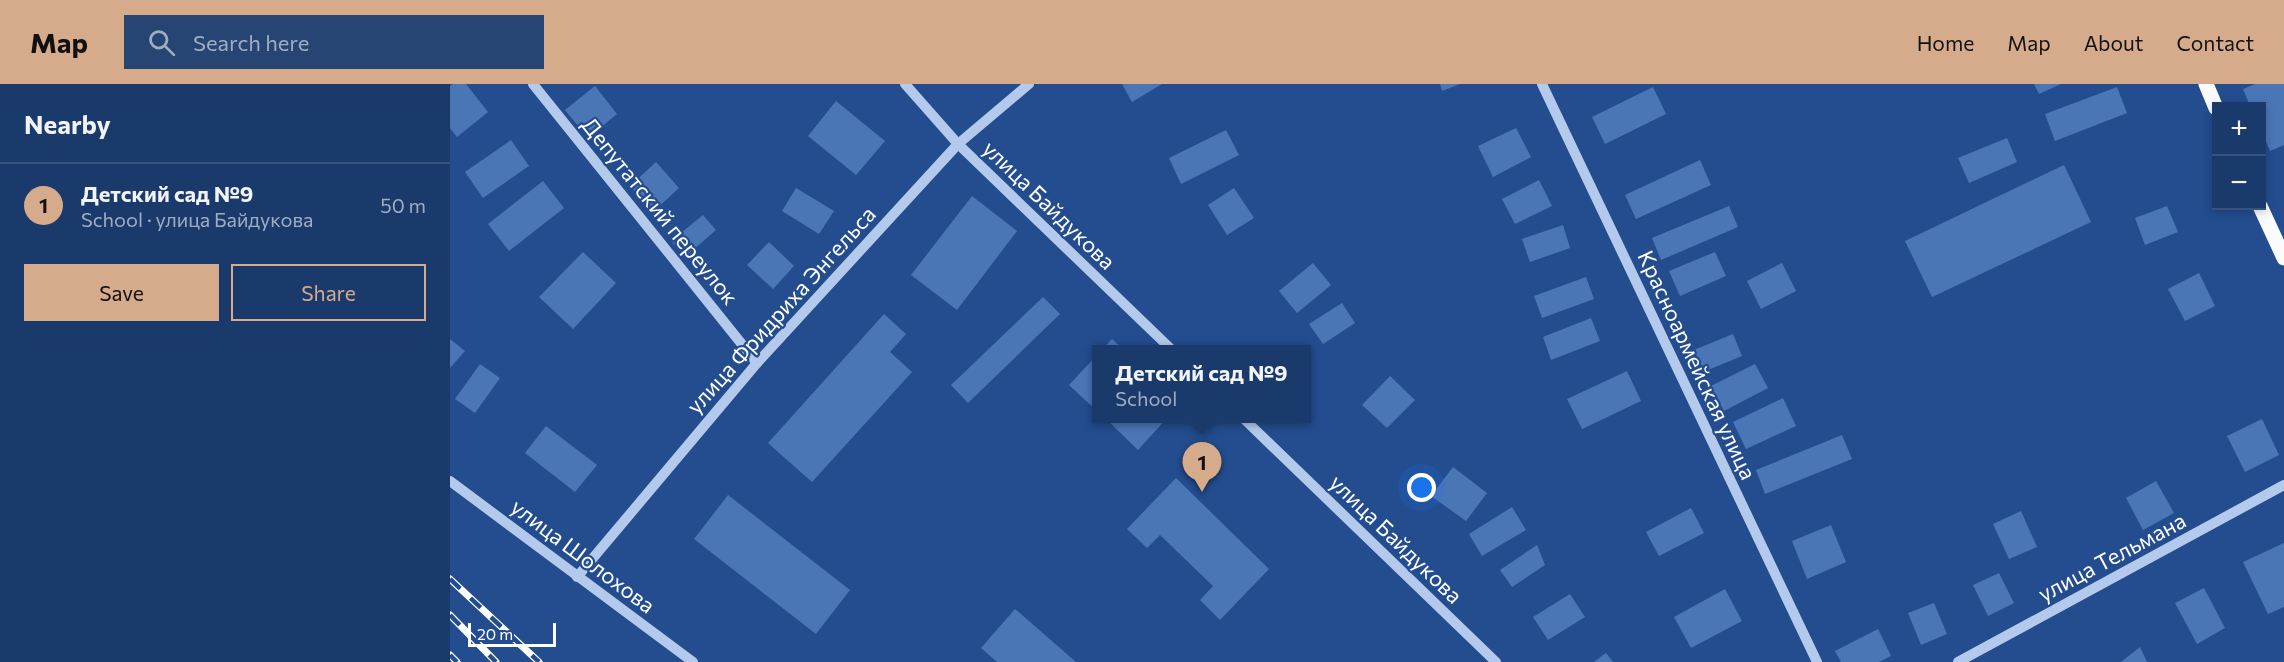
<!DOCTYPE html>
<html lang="en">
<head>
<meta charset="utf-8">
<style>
  body { margin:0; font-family:Commissioner,sans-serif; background:#274573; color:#f1f3f6 }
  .controls { position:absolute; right:18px; top:18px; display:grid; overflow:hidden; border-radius:0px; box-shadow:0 3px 9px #0003 }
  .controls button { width:54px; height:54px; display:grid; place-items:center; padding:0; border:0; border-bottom:2px solid #38547e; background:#1a3a6b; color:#f1f3f6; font:30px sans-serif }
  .scale { position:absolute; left:18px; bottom:15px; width:88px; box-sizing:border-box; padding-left:6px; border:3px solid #fff; border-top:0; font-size:16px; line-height:21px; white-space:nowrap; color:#fff; -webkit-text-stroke:4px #234d8f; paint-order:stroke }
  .you { position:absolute; left:972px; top:404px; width:21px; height:21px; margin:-15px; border:4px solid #fff; border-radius:50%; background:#1a73e8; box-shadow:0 0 0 9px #1a73e833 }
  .badge { display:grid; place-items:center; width:39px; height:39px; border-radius:50%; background:#d6ab8b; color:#111; font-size:20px; font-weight:700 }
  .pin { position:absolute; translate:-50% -50px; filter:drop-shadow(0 2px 3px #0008) }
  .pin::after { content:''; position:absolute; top:32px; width:21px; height:18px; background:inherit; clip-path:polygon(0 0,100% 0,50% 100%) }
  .popup { position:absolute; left:642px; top:261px; width:219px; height:78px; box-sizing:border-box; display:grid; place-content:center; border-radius:0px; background:#1a3a6b; filter:drop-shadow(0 2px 4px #0005); font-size:20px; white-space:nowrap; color:#9fadc1 }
  .popup b { font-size:22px; color:#f1f3f6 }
  .popup::after { content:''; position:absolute; left:50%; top:100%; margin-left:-12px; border:12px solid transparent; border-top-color:#1a3a6b }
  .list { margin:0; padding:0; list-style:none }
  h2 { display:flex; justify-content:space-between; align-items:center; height:78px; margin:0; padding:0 24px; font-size:26px }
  h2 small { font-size:20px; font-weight:400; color:#9fadc1 }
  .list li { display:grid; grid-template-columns:39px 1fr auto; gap:18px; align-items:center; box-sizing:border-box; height:84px; padding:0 24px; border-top:2px solid #38547e }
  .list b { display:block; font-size:22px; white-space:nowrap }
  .list p { margin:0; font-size:20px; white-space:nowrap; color:#9fadc1 }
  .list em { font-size:20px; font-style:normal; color:#9fadc1 }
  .actions { display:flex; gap:12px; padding:18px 24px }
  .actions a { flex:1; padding:14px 0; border:2px solid #d6ab8b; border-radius:0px; text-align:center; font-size:21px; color:#d6ab8b }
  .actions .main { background:#d6ab8b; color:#111 }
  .icon { flex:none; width:33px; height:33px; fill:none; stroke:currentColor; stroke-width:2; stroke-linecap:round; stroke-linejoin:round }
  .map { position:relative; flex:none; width:1834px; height:578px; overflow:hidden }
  header { display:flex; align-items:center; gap:36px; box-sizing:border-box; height:84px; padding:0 30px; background:#d6ab8b; color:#111 }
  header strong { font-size:28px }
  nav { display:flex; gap:33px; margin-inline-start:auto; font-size:21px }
  .search { width:420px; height:54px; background:#274573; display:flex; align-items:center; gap:15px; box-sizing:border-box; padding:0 21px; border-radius:0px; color:#9fadc1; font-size:22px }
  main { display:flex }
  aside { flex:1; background:#1a3a6b }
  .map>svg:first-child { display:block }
</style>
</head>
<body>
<header>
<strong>Map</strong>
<div class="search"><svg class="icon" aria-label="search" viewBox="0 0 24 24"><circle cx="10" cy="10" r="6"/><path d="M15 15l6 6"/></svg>Search here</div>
<nav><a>Home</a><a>Map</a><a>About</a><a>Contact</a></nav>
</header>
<main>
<aside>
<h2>Nearby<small></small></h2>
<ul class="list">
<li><span class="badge">1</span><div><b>Детский сад №9</b><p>School · улица Байдукова</p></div><em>50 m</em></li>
</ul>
<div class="actions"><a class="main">Save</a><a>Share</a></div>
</aside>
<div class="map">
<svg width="1834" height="578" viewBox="0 0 1834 578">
  <rect width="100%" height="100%" fill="#234d8f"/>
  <g fill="#4b76b6">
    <polygon points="3,0 16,0 38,28 7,53 0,44 0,2"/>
    <polygon points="672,0 712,0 682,18"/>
    <polygon points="990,0 1010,0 992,7"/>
    <polygon points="1584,0 1611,0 1589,10"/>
    <polygon points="1805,0 1834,0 1834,61 1820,67 1812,48 1812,22 1800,22 1793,5"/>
    <polygon points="145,2 167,30 138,54 115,26"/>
    <polygon points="1203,3 1216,30 1155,60 1142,33"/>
    <polygon points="1667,3 1677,29 1605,57 1595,30"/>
    <polygon points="386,17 435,57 406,91 358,52"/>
    <polygon points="1066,44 1081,73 1043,93 1028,62"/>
    <polygon points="776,46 789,71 731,100 719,74"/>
    <polygon points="1557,54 1567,78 1519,99 1508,74"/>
    <polygon points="61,56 79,82 33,114 15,88"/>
    <polygon points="1250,76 1261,101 1186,135 1175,111"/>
    <polygon points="206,78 229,104 203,128 180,102"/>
    <polygon points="1614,81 1641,138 1482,213 1455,157"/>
    <polygon points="1089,96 1102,122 1065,140 1052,115"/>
    <polygon points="93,97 114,124 59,167 38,140"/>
    <polygon points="346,104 384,127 369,150 332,127"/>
    <polygon points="784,104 804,134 777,151 758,121"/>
    <polygon points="522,112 567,147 507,226 461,191"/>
    <polygon points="1279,122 1288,143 1211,176 1202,154"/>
    <polygon points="1717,122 1728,148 1695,161 1685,134"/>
    <polygon points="253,131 266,146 235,173 221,157"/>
    <polygon points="1113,141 1120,164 1080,178 1072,155"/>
    <polygon points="319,158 344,182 323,205 297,181"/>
    <polygon points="133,168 166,199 123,245 89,213"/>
    <polygon points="1265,168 1276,192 1230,212 1219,187"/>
    <polygon points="863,179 881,201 847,229 829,207"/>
    <polygon points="1332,179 1346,207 1311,225 1297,197"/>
    <polygon points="1749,189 1765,222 1735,237 1718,205"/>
    <polygon points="1136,193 1144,215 1092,234 1084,212"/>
    <polygon points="593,213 610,230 518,319 501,301"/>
    <polygon points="892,219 905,239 873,260 859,240"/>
    <polygon points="434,230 456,250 440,268 462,288 362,398 318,359"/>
    <polygon points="1141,234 1150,257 1101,276 1093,253"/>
    <polygon points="1283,250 1292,272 1253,288 1244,266"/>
    <polygon points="0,255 15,267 0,284"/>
    <polygon points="662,255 674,266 652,266"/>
    <polygon points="647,271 647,327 619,301"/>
    <polygon points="30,280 50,294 25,329 5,315"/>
    <polygon points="1305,280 1318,304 1274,327 1261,302"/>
    <polygon points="1177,287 1191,317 1132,345 1117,315"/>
    <polygon points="940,292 965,316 937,344 912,321"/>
    <polygon points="1333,314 1346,342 1296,365 1283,338"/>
    <polygon points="655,334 717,334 688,366"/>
    <polygon points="1812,335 1829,371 1795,388 1777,352"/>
    <polygon points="96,342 147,381 125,408 75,369"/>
    <polygon points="1392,351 1402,375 1315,410 1306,386"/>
    <polygon points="1003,383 1037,409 1016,437 981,412"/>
    <polygon points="726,394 819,485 770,536 750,516 763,502 710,451 697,464 677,445"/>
    <polygon points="1706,397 1724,429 1693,446 1676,414"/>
    <polygon points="278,411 400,506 366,550 244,455"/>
    <polygon points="1062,423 1076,446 1032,472 1019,450"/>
    <polygon points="1241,424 1254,449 1209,472 1196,448"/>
    <polygon points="1571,427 1587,463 1559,475 1543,440"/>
    <polygon points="1381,441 1396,478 1357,495 1342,457"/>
    <polygon points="1834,459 1834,523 1818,530 1793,478"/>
    <polygon points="1087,461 1095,481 1062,503 1050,486"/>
    <polygon points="1549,489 1564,519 1538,532 1523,501"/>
    <polygon points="1754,504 1775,544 1747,560 1725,519"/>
    <polygon points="1275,505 1292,537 1241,564 1224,533"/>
    <polygon points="1120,510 1135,533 1098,556 1083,533"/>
    <polygon points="1484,519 1497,550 1471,561 1458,529"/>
    <polygon points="565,525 626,578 547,578 531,564"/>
    <polygon points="1428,545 1441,572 1429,578 1391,578 1385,567"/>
    <polygon points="1690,563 1697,578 1671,578"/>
    <polygon points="1156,569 1163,578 1144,578"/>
  </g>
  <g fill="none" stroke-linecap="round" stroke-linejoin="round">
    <g stroke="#b4caec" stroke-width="10">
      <polyline points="83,0 307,279"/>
      <polyline points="455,0 508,60 722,266"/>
      <polyline points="1092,0 1367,578"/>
      <polyline points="793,334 1046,578"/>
      <polyline points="0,397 243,578"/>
      <polyline points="127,493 307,279 508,60 579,0"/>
      <polyline points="1508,578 1834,401"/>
    </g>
    <g stroke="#f9fbff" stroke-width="15">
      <polyline points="1756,0 1766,24"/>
      <polyline points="1810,122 1834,174"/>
    </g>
    <defs>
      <g id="rail">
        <polyline points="0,495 89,578"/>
        <polyline points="0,531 46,578"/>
        <polyline points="0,571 7,578"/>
      </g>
    </defs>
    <use href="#rail" stroke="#fff" stroke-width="7"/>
    <use href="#rail" stroke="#234d8f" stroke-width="4.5" stroke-dasharray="14" stroke-linecap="butt"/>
  </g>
  <g text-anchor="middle" stroke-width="4.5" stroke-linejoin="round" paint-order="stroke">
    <g font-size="22" fill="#fff" stroke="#234d8f">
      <text transform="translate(599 121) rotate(44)" y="8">улица Байдукова</text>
      <text transform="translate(210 127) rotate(51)" y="8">Депутатский переулок</text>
      <text transform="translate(331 226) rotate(-48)" y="8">улица Фридриха Энгельса</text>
      <text transform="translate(1247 281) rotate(65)" y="8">Красноармейская улица</text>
      <text transform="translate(946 455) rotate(44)" y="8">улица Байдукова</text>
      <text transform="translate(133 472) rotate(37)" y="8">улица Шолохова</text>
      <text transform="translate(1662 473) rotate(-28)" y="8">улица Тельмана</text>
    </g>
  </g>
</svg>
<div class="controls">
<button>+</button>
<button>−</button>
</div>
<div class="scale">20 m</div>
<div class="you"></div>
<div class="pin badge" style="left:752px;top:408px">1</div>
<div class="popup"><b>Детский сад №9</b>School</div>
</div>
</main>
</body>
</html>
